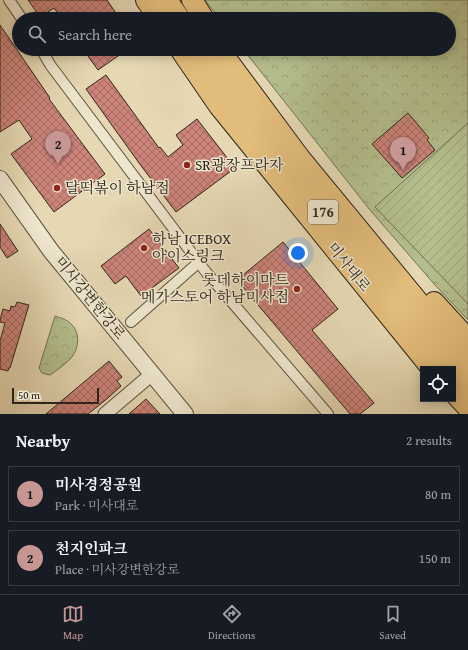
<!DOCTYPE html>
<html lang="en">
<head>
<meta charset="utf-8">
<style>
  body { margin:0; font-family:"Gentium Book Plus","Noto Serif KR",serif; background:#20242c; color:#f1f3f6 }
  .controls { position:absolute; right:12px; bottom:12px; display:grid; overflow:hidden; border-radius:0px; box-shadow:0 2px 10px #0003 }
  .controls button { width:36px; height:36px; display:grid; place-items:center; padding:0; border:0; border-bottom:1px solid #363941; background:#171b24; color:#f1f3f6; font:20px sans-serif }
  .scale { position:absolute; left:12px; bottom:10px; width:87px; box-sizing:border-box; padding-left:4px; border:2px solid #2e261a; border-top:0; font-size:11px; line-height:14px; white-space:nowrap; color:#2e261a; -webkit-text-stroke:3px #eee6ce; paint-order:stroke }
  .you { position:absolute; left:298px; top:253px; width:14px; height:14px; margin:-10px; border:3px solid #fff; border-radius:50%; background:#1a73e8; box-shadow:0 0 0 6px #1a73e833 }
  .badge { display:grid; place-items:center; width:26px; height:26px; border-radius:50%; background:#c59692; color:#111; font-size:13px; font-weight:700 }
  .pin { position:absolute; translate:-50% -33px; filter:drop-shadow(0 1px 2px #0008) }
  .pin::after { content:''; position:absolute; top:21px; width:14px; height:12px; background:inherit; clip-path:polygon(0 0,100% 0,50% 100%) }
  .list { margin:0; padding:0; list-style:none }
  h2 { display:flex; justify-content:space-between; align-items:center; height:52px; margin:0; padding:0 16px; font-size:17px }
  h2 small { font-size:13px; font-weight:400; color:#9ea1a6 }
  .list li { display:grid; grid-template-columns:26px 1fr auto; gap:12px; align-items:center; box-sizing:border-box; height:56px; margin:0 8px 8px; padding:0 8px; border:1px solid #363941; border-radius:0px }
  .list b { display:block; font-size:15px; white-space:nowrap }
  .list p { margin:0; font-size:13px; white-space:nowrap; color:#9ea1a6 }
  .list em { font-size:13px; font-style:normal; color:#9ea1a6 }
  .icon { flex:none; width:22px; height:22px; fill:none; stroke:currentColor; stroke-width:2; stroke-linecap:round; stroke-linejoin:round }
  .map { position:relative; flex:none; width:468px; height:414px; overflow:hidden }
  .search { position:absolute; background:#171b24; box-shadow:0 2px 10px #0003; left:12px; right:12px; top:12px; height:44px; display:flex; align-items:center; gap:10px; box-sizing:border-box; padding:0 14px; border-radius:22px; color:#9ea1a6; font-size:15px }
  .sheet { height:180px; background:#171b24 }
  nav { display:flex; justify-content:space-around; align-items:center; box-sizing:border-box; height:56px; border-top:1px solid #363941; background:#171b24; font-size:11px; color:#9ea1a6 }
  nav a { display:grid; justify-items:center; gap:2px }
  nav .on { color:#c59692 }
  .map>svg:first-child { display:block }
</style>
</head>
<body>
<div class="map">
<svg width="468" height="414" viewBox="0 0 468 414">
  <defs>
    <pattern id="park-crowns" width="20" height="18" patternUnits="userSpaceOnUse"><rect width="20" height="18" fill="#b4bf8d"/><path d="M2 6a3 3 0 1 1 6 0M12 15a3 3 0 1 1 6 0" fill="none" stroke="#9ba479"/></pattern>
    <pattern id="garden-furrows" width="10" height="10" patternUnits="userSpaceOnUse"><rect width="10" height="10" fill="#b4bf8d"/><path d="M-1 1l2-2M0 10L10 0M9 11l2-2" fill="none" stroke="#9ba479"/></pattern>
    <pattern id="building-cross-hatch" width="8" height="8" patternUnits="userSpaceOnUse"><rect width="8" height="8" fill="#cc837a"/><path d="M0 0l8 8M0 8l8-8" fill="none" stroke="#a66b63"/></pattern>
  </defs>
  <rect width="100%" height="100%" fill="#e5d8b3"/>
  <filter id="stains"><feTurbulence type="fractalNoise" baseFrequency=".005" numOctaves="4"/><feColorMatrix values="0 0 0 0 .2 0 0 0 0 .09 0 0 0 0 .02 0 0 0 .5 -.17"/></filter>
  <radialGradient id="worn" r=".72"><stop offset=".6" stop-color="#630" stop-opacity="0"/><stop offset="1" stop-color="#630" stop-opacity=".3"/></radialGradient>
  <g fill="url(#park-crowns)" stroke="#717254">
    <polygon points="205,0 468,0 468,320 435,285 370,210 243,49 449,49 449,19 220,19"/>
    <path d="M55,316C61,318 68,320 72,325C80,333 79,348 72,357C66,364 57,370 50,375L42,373L39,368Z"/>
  </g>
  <polygon fill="url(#garden-furrows)" stroke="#717254" points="468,123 468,304 375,207"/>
  <g fill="url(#building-cross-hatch)" stroke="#2e261a">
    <polygon points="28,0 107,0 120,19 62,19 54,8 40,17"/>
    <polygon points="0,25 50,98 49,99 105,174 54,212 11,154 32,139 19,120 0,132"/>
    <polygon points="83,49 128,49 98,70"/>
    <polygon points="106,75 159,148 160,147 168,157 183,145 176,135 197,119 235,168 176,212 139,163 86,89"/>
    <polygon points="408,113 429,138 427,140 435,150 402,178 372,144"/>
    <polygon points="0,224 18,251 7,258 0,247"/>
    <polygon points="149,229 179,268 141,296 126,276 115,284 101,266"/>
    <polygon points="283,242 338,309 312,330 374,403 360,414 350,414 237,280"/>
    <polygon points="17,302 29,305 10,368 9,368 8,371 0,369 0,341 5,323 0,322 0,320 3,309 10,311 11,306 15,307"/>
    <polygon points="109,361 122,377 117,381 121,386 108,398 88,414 46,414"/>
    <polygon points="146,399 160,414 129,414"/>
  </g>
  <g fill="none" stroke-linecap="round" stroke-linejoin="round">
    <defs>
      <g id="pedestrian">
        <polyline points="9,0 22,19"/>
        <polyline points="41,49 51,66 206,272 328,414"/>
        <polyline points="131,322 199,262"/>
      </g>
      <polyline id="minor" points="105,414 152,374"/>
      <polyline id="tertiary" points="0,179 51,251 185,414"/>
      <g id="primary">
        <polyline points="146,0 159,19"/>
        <polyline points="167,0 180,19"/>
        <polyline points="192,0 204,19"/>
        <polyline points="180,49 219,106 432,369"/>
        <path d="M201,49C282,168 377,276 468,387"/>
        <polyline points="221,49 228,61 300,158 468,362"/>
        <polyline points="434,302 468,339"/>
        <polyline points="453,392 468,408"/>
      </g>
    </defs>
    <use href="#pedestrian" stroke="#5c5240" stroke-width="12"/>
    <use href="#minor" stroke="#5c5240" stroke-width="15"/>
    <use href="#tertiary" stroke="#5c5240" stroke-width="18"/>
    <use href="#primary" stroke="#2e261a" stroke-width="22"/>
    <use href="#pedestrian" stroke="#eee6ce" stroke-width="10"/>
    <use href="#minor" stroke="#eee6ce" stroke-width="13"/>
    <use href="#tertiary" stroke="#eee6ce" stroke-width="16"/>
    <use href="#primary" stroke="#e2bc7a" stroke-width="20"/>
  </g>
  <g fill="#8f2418" stroke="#eee6ce" stroke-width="1.5">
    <circle cx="187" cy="165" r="4"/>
    <circle cx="57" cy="188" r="4"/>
    <circle cx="144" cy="248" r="4"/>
    <circle cx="297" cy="289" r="4"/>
  </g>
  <g text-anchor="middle" stroke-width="3" stroke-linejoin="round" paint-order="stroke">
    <rect fill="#eee6ce" stroke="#686050" stroke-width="1" x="308" y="200" width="30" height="24" rx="3"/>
    <g font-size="14" font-weight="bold" fill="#2e261a">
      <text x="323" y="217">176</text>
    </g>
    <g font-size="15" fill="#2e261a" stroke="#eee6ce" text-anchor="start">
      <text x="195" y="170">SR광장프라자</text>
      <text x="65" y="193">달떡볶이 하남점</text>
      <text x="152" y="244">하남 ICEBOX<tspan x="152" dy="17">아이스링크</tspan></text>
      <text x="289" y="285" text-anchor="end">롯데하이마트<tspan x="289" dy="17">메가스토어 하남미사점</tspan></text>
    </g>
    <g font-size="15" fill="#2e261a" stroke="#eee6ce">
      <text transform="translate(349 267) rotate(51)" y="5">미사대로</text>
      <text transform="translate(90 298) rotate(51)" y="5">미사강변한강로</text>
    </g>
  </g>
  <rect width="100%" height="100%" filter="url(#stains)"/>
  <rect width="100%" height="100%" fill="url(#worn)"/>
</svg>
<div class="controls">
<button><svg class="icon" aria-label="locate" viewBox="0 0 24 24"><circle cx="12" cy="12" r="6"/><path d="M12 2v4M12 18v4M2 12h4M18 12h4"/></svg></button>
</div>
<div class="scale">50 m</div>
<div class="you"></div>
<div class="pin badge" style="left:403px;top:170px">1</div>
<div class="pin badge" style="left:58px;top:164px">2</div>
<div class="search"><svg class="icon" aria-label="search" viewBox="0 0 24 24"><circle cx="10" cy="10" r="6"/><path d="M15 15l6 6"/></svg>Search here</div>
</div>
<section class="sheet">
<h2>Nearby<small>2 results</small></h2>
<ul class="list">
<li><span class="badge">1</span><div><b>미사경정공원</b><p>Park · 미사대로</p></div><em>80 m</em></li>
<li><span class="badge">2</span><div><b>천지인파크</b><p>Place · 미사강변한강로</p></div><em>150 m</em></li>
</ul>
</section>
<nav>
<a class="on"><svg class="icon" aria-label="map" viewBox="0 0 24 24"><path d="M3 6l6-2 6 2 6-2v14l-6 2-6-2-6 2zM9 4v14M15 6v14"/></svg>Map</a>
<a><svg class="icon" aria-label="directions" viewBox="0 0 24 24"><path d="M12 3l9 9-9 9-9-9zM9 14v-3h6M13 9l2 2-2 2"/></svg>Directions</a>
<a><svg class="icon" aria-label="saved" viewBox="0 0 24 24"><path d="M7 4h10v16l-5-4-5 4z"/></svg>Saved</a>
</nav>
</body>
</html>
